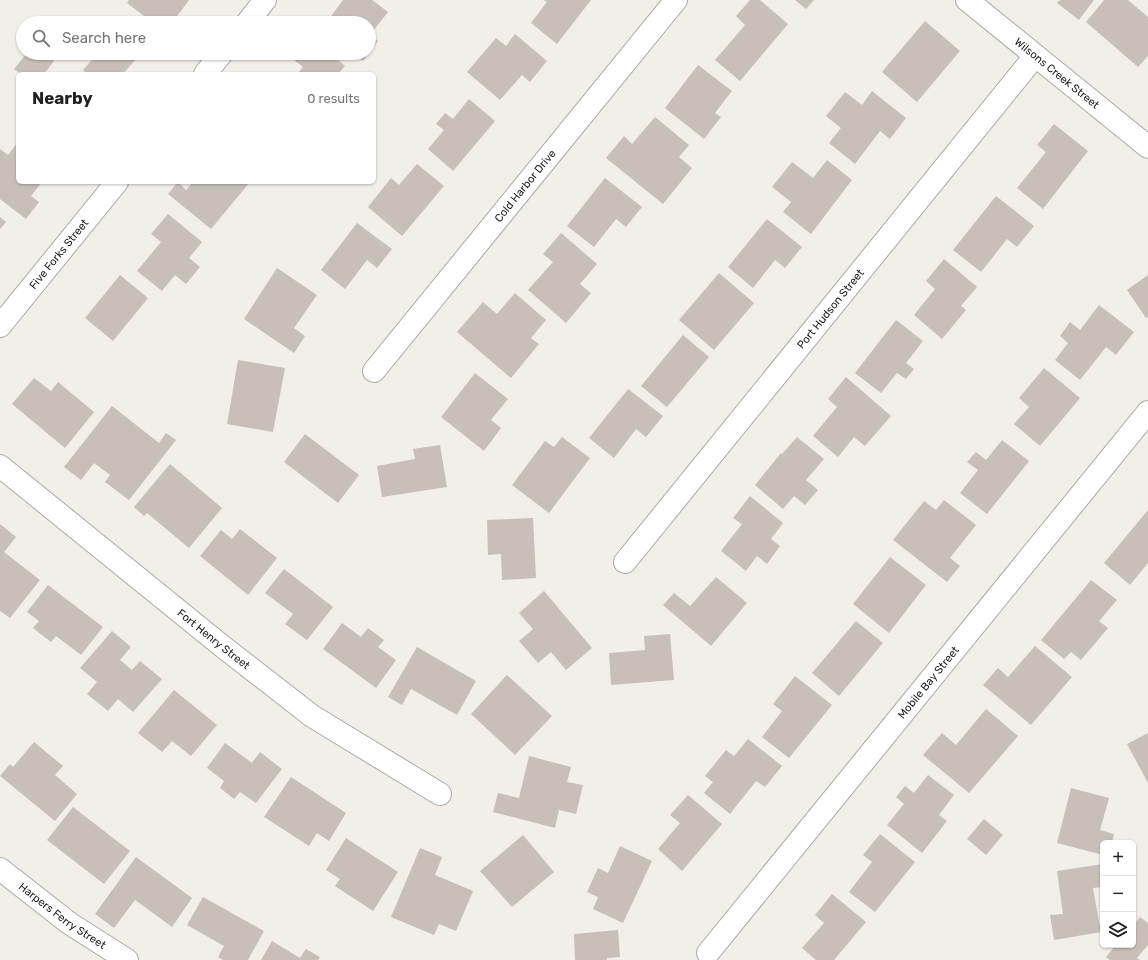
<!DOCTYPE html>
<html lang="en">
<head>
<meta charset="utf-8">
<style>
  body { margin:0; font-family:Rubik,sans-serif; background:#f6f6f6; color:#222 }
  .controls { position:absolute; right:12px; bottom:12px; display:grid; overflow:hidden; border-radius:6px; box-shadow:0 1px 3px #0004 }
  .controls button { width:36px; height:36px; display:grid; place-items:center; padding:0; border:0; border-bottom:1px solid #e0e0e0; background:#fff; color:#222; font:20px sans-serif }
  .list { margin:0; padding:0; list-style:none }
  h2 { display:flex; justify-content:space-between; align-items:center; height:52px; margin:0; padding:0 16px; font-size:17px }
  h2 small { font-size:13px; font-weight:400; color:#767676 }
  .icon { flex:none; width:22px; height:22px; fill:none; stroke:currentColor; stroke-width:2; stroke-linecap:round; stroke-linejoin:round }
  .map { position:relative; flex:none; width:1148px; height:960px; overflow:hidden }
  .search { position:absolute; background:#fff; box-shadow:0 1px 3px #0004; left:16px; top:16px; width:360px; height:44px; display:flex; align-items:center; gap:10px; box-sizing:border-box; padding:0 14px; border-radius:22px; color:#767676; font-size:15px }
  .panel { position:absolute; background:#fff; box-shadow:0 1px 3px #0004; left:16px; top:72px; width:360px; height:112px; border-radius:6px }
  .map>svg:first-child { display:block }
</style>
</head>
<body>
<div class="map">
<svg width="1148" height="960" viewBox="0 0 1148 960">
  <rect width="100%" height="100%" fill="#f2efe9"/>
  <g fill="#c7bfb8">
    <polygon points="129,0 189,0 172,23 153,23 127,3"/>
    <polygon points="343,0 372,0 388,12 370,35 378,41 363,61 352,53 369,53 369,23 326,23"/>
    <polygon points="544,0 591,0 557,44 531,23 547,2"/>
    <polygon points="750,0 760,0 788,24 740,81 715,60 745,25 736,16"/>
    <polygon points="795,0 814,0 806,9"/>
    <polygon points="1060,0 1094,0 1079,20 1057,3"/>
    <polygon points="1104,0 1128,0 1148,17 1148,56 1138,67 1086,22"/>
    <polygon points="925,21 960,51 917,102 882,72"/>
    <polygon points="515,34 547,61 530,82 522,75 500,100 467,72 496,38 506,46"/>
    <polygon points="27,53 44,53 54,61 44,74 21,74 14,69"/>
    <polygon points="98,53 141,53 123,74 87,74 83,70"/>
    <polygon points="299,53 330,53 345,66 338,74 297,74 303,67 294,60"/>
    <polygon points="698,65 732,91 715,113 721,117 704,139 665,108"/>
    <polygon points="872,91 906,118 890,139 880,131 855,164 829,143 841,128 826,116 845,92 862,105"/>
    <polygon points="469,99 495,121 453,171 428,149 444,130 436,124 445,113 453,119"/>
    <polygon points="655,117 689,145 679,157 692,168 663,204 606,158 624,136 632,144"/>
    <polygon points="1054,124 1088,151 1043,209 1017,188 1046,152 1037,145"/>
    <polygon points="18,142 18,182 42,182 31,196 39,202 26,219 0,199 0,149 8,155"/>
    <polygon points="827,160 852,180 811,234 783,212 791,202 772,187 792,162 813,178"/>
    <polygon points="417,164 444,186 402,236 368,207 391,178 399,185"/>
    <polygon points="605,178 642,207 626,227 616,219 594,247 567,226"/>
    <polygon points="178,182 186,190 193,182 250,182 211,229 168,194"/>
    <polygon points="996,196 1034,226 1017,247 1007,239 981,272 953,250"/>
    <polygon points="168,214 202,242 189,258 200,267 186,284 175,275 162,291 137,271 161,242 151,234"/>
    <polygon points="0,217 6,222 0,229"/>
    <polygon points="767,219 802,247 785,268 775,260 753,288 728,267"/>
    <polygon points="357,223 392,249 377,268 367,260 345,289 321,270"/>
    <polygon points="561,233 597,264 580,284 591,293 566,323 528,290 553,262 543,254"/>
    <polygon points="944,259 977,287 961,306 966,310 942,339 914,315 935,289 926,281"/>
    <polygon points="277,268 317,295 294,328 305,336 294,353 244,319"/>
    <polygon points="719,273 754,303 714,350 679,320"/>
    <polygon points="120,275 148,298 113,341 85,318"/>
    <polygon points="1148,275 1148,317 1146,318 1127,290"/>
    <polygon points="515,293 546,320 531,338 539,344 511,378 457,332 483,302 497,314"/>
    <polygon points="1099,305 1134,332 1116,355 1106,347 1080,380 1055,360 1068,343 1060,336 1070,322 1080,330"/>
    <polygon points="896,320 923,341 906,363 914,369 906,379 897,373 881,393 855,373"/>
    <polygon points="683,335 709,357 667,407 641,386"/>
    <polygon points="238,360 285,368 273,432 227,424"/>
    <polygon points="1044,368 1080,398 1040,446 1014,424 1029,407 1019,398"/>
    <polygon points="475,373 508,399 491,420 501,428 484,451 441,417"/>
    <polygon points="846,377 891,416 865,446 854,437 838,457 813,436 837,407 828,399"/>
    <polygon points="34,378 51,391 58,382 94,412 65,448 12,404"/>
    <polygon points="628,389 663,416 646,437 636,429 614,458 589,438"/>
    <polygon points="112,406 159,443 166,433 176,440 129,500 105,482 110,475 94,463 81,480 64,467"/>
    <polygon points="305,434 359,475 338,503 284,462"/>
    <polygon points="562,437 590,458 549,513 512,485 545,441 554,447"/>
    <polygon points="797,437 824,459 806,480 818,490 805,505 794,496 783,509 755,485 781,453 782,454"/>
    <polygon points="1002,440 1029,461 987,514 960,493 978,470 967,462 976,452 986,460"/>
    <polygon points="440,445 447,487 382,497 377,466 415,459 413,449"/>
    <polygon points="170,464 222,508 189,548 147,513 144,516 134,507"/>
    <polygon points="750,496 783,523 771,539 780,546 767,564 757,556 746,571 721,551 742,524 733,518"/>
    <polygon points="944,500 976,525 950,558 960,566 947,582 893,540 924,501 936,510"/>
    <polygon points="1148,510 1148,563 1130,585 1104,563"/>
    <polygon points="533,518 536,578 502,580 501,554 488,555 487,520"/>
    <polygon points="0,524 16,537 4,552 40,580 10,618 0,611"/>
    <polygon points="240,529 277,558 248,595 200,556 221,530 232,539"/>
    <polygon points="890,557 926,585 889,633 853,604"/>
    <polygon points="284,569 333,607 307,640 285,624 293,614 265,593"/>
    <polygon points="716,577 747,603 711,646 663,605 674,593 690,606"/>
    <polygon points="1091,580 1117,600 1099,621 1108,628 1081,660 1071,652 1064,659 1041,640"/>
    <polygon points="48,585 103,627 81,655 56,636 51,642 33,628 39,621 27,612"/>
    <polygon points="544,591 592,648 566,670 551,652 538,663 519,641 533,629 519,613"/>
    <polygon points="856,621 883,643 839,696 812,673"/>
    <polygon points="342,623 361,637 368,628 384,640 378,647 396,660 376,688 323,649"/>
    <polygon points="112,631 131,647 120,660 132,670 140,661 162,679 133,712 118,699 108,711 87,694 97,682 80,668"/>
    <polygon points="670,634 674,680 611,685 609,653 645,650 644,636"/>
    <polygon points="1035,646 1072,677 1031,725 983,685 998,668 1008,677"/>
    <polygon points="417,647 476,681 457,715 411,689 402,705 388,697"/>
    <polygon points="507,675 552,716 515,755 471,714"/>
    <polygon points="795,676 832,705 789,758 762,737 782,711 773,704"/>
    <polygon points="174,690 217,725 191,756 172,741 162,752 138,733"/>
    <polygon points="986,709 1018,736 969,793 923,755 942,733 956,745"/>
    <polygon points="1148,733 1148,783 1127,744"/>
    <polygon points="748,739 782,766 765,787 756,781 730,814 704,793 713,782 705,776 726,750 734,756"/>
    <polygon points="34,742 63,766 55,775 77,794 55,821 0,776 10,764 13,767"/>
    <polygon points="225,743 252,763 260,752 282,769 256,803 240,792 234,799 220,788 224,781 207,768"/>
    <polygon points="529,756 571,767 567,782 583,785 576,814 559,810 555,828 493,812 498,793 519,798"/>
    <polygon points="928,775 954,795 939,815 947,821 922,853 887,825 904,804 896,797 905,786 914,793"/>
    <polygon points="291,777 346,813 329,841 317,833 309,846 264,817"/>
    <polygon points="1071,788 1109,798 1100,830 1114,834 1112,843 1103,843 1103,855 1057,843"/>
    <polygon points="688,795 722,824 682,871 658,849 680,823 670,815"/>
    <polygon points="73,807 130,851 104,884 47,840"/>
    <polygon points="984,819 1003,835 986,855 967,839"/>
    <polygon points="880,834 915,862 875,912 849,892 872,862 863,855"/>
    <polygon points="523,835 554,872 512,907 480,871"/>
    <polygon points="346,838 398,872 373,911 335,886 340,879 326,870"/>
    <polygon points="620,846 652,861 623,923 593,909 598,897 587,892 598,868 608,873"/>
    <polygon points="420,848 442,857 435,875 473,891 456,931 439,924 434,935 391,917"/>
    <polygon points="136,857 192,898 172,927 135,900 114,928 95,914"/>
    <polygon points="1103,864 1103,887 1093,888 1101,932 1054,940 1050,915 1063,914 1057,871"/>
    <polygon points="832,894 866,922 834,960 816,960 802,948 824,923 815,915"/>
    <polygon points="203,897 264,931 248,960 223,960 218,957 224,946 187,925"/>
    <polygon points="1140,917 1148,923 1148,945 1137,958 1140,960 1110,960 1106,957 1116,945 1133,945 1133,925"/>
    <polygon points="618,930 620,957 607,958 607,960 575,960 574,934"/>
    <polygon points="272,941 300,958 306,949 320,957 318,960 261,960"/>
  </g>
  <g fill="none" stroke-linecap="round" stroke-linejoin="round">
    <defs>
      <g id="street">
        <path id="s1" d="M967,0L1148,147"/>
        <polyline points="247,23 265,0"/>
        <polyline points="205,74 222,53"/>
        <path id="s2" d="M0,326L117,182"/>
        <path id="s3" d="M374,371L676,0"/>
        <path id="s4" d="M0,466L222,646L312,716L440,794"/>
        <path id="s5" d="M625,562L1035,56"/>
        <path id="s6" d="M0,869L69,923L127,960"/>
        <path id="s7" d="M708,953L1148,412"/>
      </g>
    </defs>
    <use href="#street" stroke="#a9a9a9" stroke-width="24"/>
    <use href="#street" stroke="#fff" stroke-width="22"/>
  </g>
  <g text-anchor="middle" stroke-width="3.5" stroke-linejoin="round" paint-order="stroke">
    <g font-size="11" fill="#222" stroke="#fff">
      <text dy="4" stroke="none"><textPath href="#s1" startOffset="116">Wilsons Creek Street</textPath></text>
      <text dy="4" stroke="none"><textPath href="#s3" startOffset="239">Cold Harbor Drive</textPath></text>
      <text dy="4" stroke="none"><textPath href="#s2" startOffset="93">Five Forks Street</textPath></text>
      <text dy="4" stroke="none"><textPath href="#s5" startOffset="326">Port Hudson Street</textPath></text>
      <text dy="4" stroke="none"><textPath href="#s4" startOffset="275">Fort Henry Street</textPath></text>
      <text dy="4" stroke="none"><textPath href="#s7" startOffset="349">Mobile Bay Street</textPath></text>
      <text dy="4" stroke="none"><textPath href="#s6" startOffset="78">Harpers Ferry Street</textPath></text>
    </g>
  </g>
</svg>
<div class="controls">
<button>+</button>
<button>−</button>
<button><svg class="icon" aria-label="layers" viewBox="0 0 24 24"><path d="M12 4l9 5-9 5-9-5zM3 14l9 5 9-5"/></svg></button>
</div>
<div class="search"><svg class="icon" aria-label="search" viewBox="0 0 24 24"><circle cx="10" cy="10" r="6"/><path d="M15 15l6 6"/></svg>Search here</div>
<section class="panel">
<h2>Nearby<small>0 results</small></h2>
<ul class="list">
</ul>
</section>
</div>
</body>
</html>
